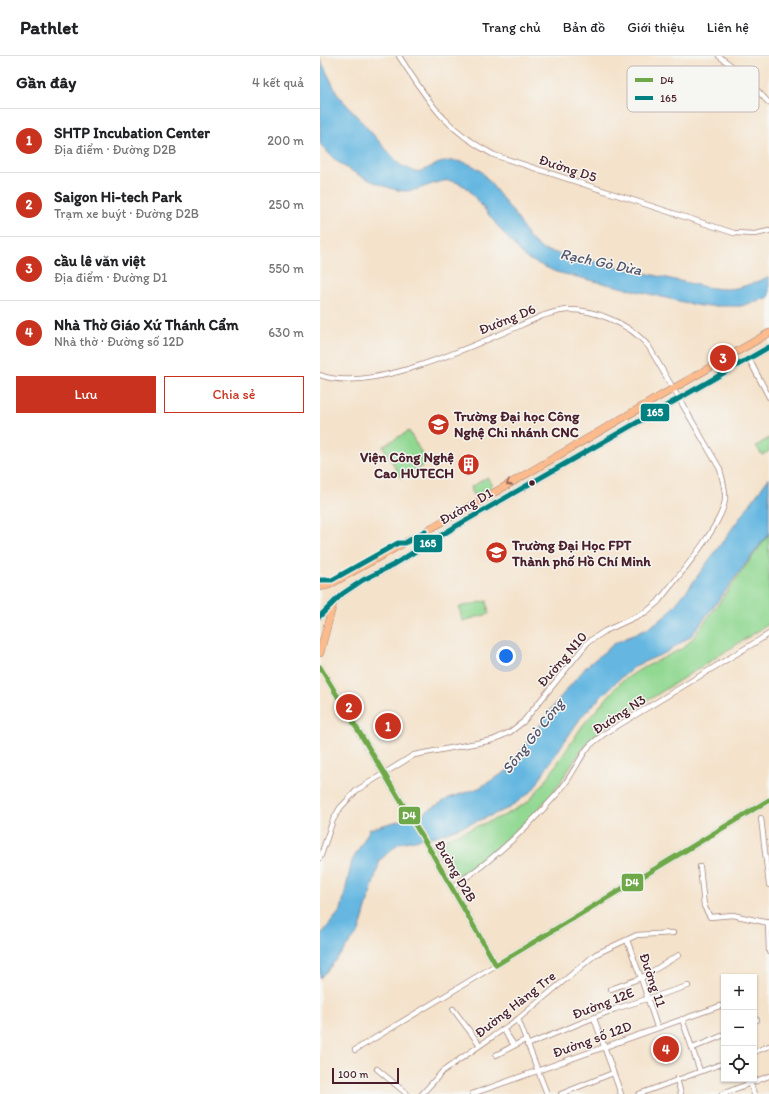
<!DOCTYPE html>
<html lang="vi">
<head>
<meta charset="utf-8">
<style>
  body { margin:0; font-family:Itim,sans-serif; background:#f6f6f6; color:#202124 }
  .controls { position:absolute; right:12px; bottom:12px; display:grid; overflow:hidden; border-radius:0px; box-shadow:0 1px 3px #0004 }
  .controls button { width:36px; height:36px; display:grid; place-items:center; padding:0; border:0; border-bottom:1px solid #e0e0e0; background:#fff; color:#202124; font:20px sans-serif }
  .scale { position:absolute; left:12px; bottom:10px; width:67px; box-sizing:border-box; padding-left:4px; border:2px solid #4a1f2b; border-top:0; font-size:11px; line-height:14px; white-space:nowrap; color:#4a1f2b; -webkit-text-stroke:3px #f6f6f2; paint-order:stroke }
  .you { position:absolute; left:186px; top:600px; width:14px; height:14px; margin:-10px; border:3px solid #fff; border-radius:50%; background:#1a73e8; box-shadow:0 0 0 6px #1a73e833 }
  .badge { display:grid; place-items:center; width:26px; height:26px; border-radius:50%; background:#c8321e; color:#fff; font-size:13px; font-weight:700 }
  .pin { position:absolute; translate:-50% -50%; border:2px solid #fff; box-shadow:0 1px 4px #0006 }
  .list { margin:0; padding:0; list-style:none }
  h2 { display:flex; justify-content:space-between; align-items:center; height:52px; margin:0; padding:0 16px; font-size:17px }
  h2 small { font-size:13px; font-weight:400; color:#757577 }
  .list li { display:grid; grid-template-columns:26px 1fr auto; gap:12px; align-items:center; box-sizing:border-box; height:64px; padding:0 16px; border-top:1px solid #e0e0e0 }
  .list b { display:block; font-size:15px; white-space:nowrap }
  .list p { margin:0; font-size:13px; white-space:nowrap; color:#757577 }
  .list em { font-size:13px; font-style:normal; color:#757577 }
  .actions { display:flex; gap:8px; padding:12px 16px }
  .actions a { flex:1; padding:9px 0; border:1px solid #c8321e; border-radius:0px; text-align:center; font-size:14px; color:#c8321e }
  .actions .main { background:#c8321e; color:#fff }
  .icon { flex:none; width:22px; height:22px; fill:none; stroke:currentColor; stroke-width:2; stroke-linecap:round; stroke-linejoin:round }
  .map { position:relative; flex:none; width:449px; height:1038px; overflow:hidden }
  header { display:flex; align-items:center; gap:24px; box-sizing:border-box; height:56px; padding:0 20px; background:#fff; border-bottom:1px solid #e0e0e0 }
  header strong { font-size:19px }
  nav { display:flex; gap:22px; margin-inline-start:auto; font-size:14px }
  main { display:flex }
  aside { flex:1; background:#fff }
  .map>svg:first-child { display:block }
</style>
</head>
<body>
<header>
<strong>Pathlet</strong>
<nav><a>Trang chủ</a><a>Bản đồ</a><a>Giới thiệu</a><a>Liên hệ</a></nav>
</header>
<main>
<aside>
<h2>Gần đây<small>4 kết quả</small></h2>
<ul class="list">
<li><span class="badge">1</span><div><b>SHTP Incubation Center</b><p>Địa điểm · Đường D2B</p></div><em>200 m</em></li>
<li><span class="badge">2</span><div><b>Saigon Hi-tech Park</b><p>Trạm xe buýt · Đường D2B</p></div><em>250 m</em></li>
<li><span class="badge">3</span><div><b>cầu lê văn việt</b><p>Địa điểm · Đường D1</p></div><em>550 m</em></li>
<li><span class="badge">4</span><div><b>Nhà Thờ Giáo Xứ Thánh Cẩm</b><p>Nhà thờ · Đường số 12D</p></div><em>630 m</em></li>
</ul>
<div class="actions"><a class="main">Lưu</a><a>Chia sẻ</a></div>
</aside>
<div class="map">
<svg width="449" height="1038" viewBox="0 0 449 1038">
  <rect width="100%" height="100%" fill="#f6f6f2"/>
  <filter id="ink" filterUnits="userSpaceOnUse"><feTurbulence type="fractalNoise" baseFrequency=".025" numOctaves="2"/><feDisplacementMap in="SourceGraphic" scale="8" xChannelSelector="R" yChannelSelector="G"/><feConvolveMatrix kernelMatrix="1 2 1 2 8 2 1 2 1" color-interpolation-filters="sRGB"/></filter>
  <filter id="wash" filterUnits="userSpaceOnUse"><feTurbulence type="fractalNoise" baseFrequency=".012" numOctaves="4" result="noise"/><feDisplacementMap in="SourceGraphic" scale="16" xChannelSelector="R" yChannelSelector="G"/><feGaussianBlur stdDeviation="0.9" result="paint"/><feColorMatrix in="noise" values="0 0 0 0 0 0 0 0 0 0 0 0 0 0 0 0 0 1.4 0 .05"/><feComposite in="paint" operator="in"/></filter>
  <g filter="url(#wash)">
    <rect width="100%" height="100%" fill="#f4e2ca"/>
    <g fill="#91d892" stroke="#6e7c5e">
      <polygon points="89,375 107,407 81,422 63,390"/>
      <polygon points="449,382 449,395 442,399 436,390"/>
      <polygon points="166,422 168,422 172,428 171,432 157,440 153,439 151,431"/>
      <path d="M449,478V568L281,674C260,691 250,713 235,734C221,753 159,812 138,818L134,817L126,810L112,788L183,760L208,746L227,723L263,669L301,626L319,614L363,592L373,582Z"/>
      <polygon points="167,545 169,558 142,565 139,551"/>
    </g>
    <g fill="#65b7e1" stroke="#586b86">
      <path d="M0,3L18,39L80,109L96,116C104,115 109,111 117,108C132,102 148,105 161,115L196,160L210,183L223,194L386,231C415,236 422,231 449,221V241L421,250H380L236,216L206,202L185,179L149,134C125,113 111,134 85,135C71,135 34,118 22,109C14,104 7,95 0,88Z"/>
      <polygon points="449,422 449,477 371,580 345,597 317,609 298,624 262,660 231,705 213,734 189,752 160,764 116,780 79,787 60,804 39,876 7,915 0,922 0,880 21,854 32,805 50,773 102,758 129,742 159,732 187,715 238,644 267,610 295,587 327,573 347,559 368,533"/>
    </g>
  </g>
  <g filter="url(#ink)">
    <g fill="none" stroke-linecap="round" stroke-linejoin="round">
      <defs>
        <g id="street">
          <path d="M79,0C109,46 123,72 174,99L414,177L435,178L449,175"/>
          <polyline points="399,0 422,18 449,47"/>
          <polyline points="429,303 449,341"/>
          <path d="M0,319C53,340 170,282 222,260C228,258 234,256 240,255C270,250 311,268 329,291L400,413C402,423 406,433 405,444C402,470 356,523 338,546L326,556L285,575L268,586L203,666L190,676L173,684L94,699L37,734L20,752L13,764L0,802"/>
          <polyline points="441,762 449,829"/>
          <polyline points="380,811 384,850 390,861 413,859 449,867"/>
          <path d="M132,831C171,806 206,773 237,738C249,725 256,709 266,694C270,688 278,683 284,678L449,578"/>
          <polyline points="448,866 449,896"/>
          <polyline points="307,884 321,922 337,971"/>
          <polyline points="291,933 321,922 359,899"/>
          <polyline points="133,953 160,989"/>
          <polyline points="274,962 301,1038"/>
          <polyline points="198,963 227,1038"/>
          <polyline points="362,963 380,1015"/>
          <polyline points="434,965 437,964"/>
          <polyline points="183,973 194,989"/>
          <polyline points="207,989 295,953 368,930"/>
          <polyline points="373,992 404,979"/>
          <polyline points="35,994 176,909"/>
          <polyline points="434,996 449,990"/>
          <polyline points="176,999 205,984"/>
          <polyline points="57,1013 87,1038"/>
          <polyline points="357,1023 361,1038"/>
          <polyline points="429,1023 434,1038"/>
          <polyline points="102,1038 123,1015 198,963 276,898 317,879 353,877"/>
          <polyline points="152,1038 400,950"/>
          <polyline points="241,1038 293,1017"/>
          <polyline points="319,1038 404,1007"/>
          <polyline points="402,1038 449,1020"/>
        </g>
        <polyline id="secondary" points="0,611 109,792 176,909 449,744"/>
        <g id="primary">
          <polyline points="0,524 9,525"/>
          <polyline points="0,531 9,529 177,435 449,277"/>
          <polyline points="0,560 22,538 43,524 73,509 138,469 449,291"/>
          <polyline points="0,597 13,548"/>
        </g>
      </defs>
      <use href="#street" stroke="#9f807a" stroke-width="6"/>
      <use href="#secondary" stroke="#9f807a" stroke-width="8"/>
      <use href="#primary" stroke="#9f807a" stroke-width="8"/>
      <use href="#street" stroke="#fff" stroke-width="4.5"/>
      <use href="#secondary" stroke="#fde4d1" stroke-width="6"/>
      <use href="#primary" stroke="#fbbb8d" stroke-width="7"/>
      <defs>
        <g id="bus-1">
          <polyline points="0,611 109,792 176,909"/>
          <polyline points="176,909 449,744"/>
        </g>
        <g id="bus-2">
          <polyline points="0,524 12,524 78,487 85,487 105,475"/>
          <polyline points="0,560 22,538 43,524 73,509 138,469 449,291"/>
        </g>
      </defs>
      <use href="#bus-1" stroke="#f6f6f2" stroke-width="8"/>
      <use href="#bus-2" stroke="#f6f6f2" stroke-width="8"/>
      <use href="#bus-1" stroke="#6fa848" stroke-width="5"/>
      <use href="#bus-2" stroke="#008080" stroke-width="5"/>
    </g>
    <defs><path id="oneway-chevron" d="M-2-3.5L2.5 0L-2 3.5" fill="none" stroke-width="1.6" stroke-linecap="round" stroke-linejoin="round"/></defs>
    <use stroke="#9a6557" href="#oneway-chevron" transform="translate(189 427) rotate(150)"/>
  </g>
  <defs>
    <symbol id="university-disc" viewBox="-11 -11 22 22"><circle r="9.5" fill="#c8321e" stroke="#f6f6f2"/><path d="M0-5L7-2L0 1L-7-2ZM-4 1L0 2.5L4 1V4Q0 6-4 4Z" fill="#fff"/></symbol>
    <symbol id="building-disc" viewBox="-11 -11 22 22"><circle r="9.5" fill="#c8321e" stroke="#f6f6f2"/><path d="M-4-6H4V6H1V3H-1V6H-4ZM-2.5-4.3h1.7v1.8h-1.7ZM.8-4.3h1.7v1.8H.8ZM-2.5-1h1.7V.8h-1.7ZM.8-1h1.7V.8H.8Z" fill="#fff"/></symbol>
  </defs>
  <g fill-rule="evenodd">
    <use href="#university-disc" x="106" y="356" width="25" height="25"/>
    <use href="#building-disc" x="136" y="396" width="25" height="25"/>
    <use href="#university-disc" x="164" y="484" width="25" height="25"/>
  </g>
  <circle fill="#4a1f2b" stroke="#f6f6f2" stroke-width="1.5" cx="212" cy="427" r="3.5"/>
  <g text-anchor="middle" stroke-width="3" stroke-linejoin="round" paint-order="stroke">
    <g font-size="14" fill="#4a1f2b" stroke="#f6f6f2">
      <text transform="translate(248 112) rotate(18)" y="5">Đường D5</text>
      <text transform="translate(187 263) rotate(-22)" y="5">Đường D6</text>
      <text transform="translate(146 450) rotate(-30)" y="5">Đường D1</text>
      <text transform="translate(242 603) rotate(-49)" y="5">Đường N10</text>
      <text transform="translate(299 658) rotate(-33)" y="5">Đường N3</text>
      <text transform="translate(136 815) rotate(60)" y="5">Đường D2B</text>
      <text transform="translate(333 924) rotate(71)" y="5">Đường 11</text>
      <text transform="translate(283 947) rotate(-21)" y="5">Đường 12E</text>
      <text transform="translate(195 948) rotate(-38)" y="5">Đường Hàng Tre</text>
      <text transform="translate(272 983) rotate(-20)" y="5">Đường số 12D</text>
    </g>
    <g font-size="14" font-weight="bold" fill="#4a1f2b" stroke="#f6f6f2" text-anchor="start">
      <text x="134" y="365">Trường Đại học Công<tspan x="134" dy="16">Nghệ Chi nhánh CNC</tspan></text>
      <text x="134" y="406" text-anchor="end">Viện Công Nghệ<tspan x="134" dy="16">Cao HUTECH</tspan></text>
      <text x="192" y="494">Trường Đại Học FPT<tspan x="192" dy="16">Thành phố Hồ Chí Minh</tspan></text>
    </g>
    <g font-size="15" font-style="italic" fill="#53546b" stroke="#f6f6f2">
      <text transform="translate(281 206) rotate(12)" y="5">Rạch Gò Dừa</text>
      <text transform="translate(213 680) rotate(-52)" y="5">Sông Gò Công</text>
    </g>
  </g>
  <rect x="307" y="10" width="132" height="46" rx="6" fill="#f6f6f2" stroke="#c2b6b6" stroke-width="1"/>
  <rect x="315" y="22" width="18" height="4" fill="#6fa848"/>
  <rect x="315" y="40" width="18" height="4" fill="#008080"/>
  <g font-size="11" fill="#4a1f2b">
    <text x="340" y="28">D4</text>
    <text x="340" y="46">165</text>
  </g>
  <g stroke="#f6f6f2" stroke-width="1.5">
    <rect x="320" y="347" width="30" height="19" rx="4" fill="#008080"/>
    <rect x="93" y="478" width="30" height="19" rx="4" fill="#008080"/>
    <rect x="78" y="750" width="23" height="19" rx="4" fill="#6fa848"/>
    <rect x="301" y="817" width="23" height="19" rx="4" fill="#6fa848"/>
  </g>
  <g font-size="11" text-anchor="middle" font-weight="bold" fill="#fff">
    <text x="335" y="360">165</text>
    <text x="108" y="491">165</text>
    <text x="89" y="763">D4</text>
    <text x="312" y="830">D4</text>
  </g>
</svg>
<div class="controls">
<button>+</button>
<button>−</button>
<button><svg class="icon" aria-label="locate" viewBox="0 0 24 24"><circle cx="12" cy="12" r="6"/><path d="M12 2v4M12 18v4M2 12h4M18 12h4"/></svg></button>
</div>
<div class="scale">100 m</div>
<div class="you"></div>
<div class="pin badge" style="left:68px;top:670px">1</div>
<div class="pin badge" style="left:29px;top:651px">2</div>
<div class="pin badge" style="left:403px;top:302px">3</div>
<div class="pin badge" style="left:346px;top:993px">4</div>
</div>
</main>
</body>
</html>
